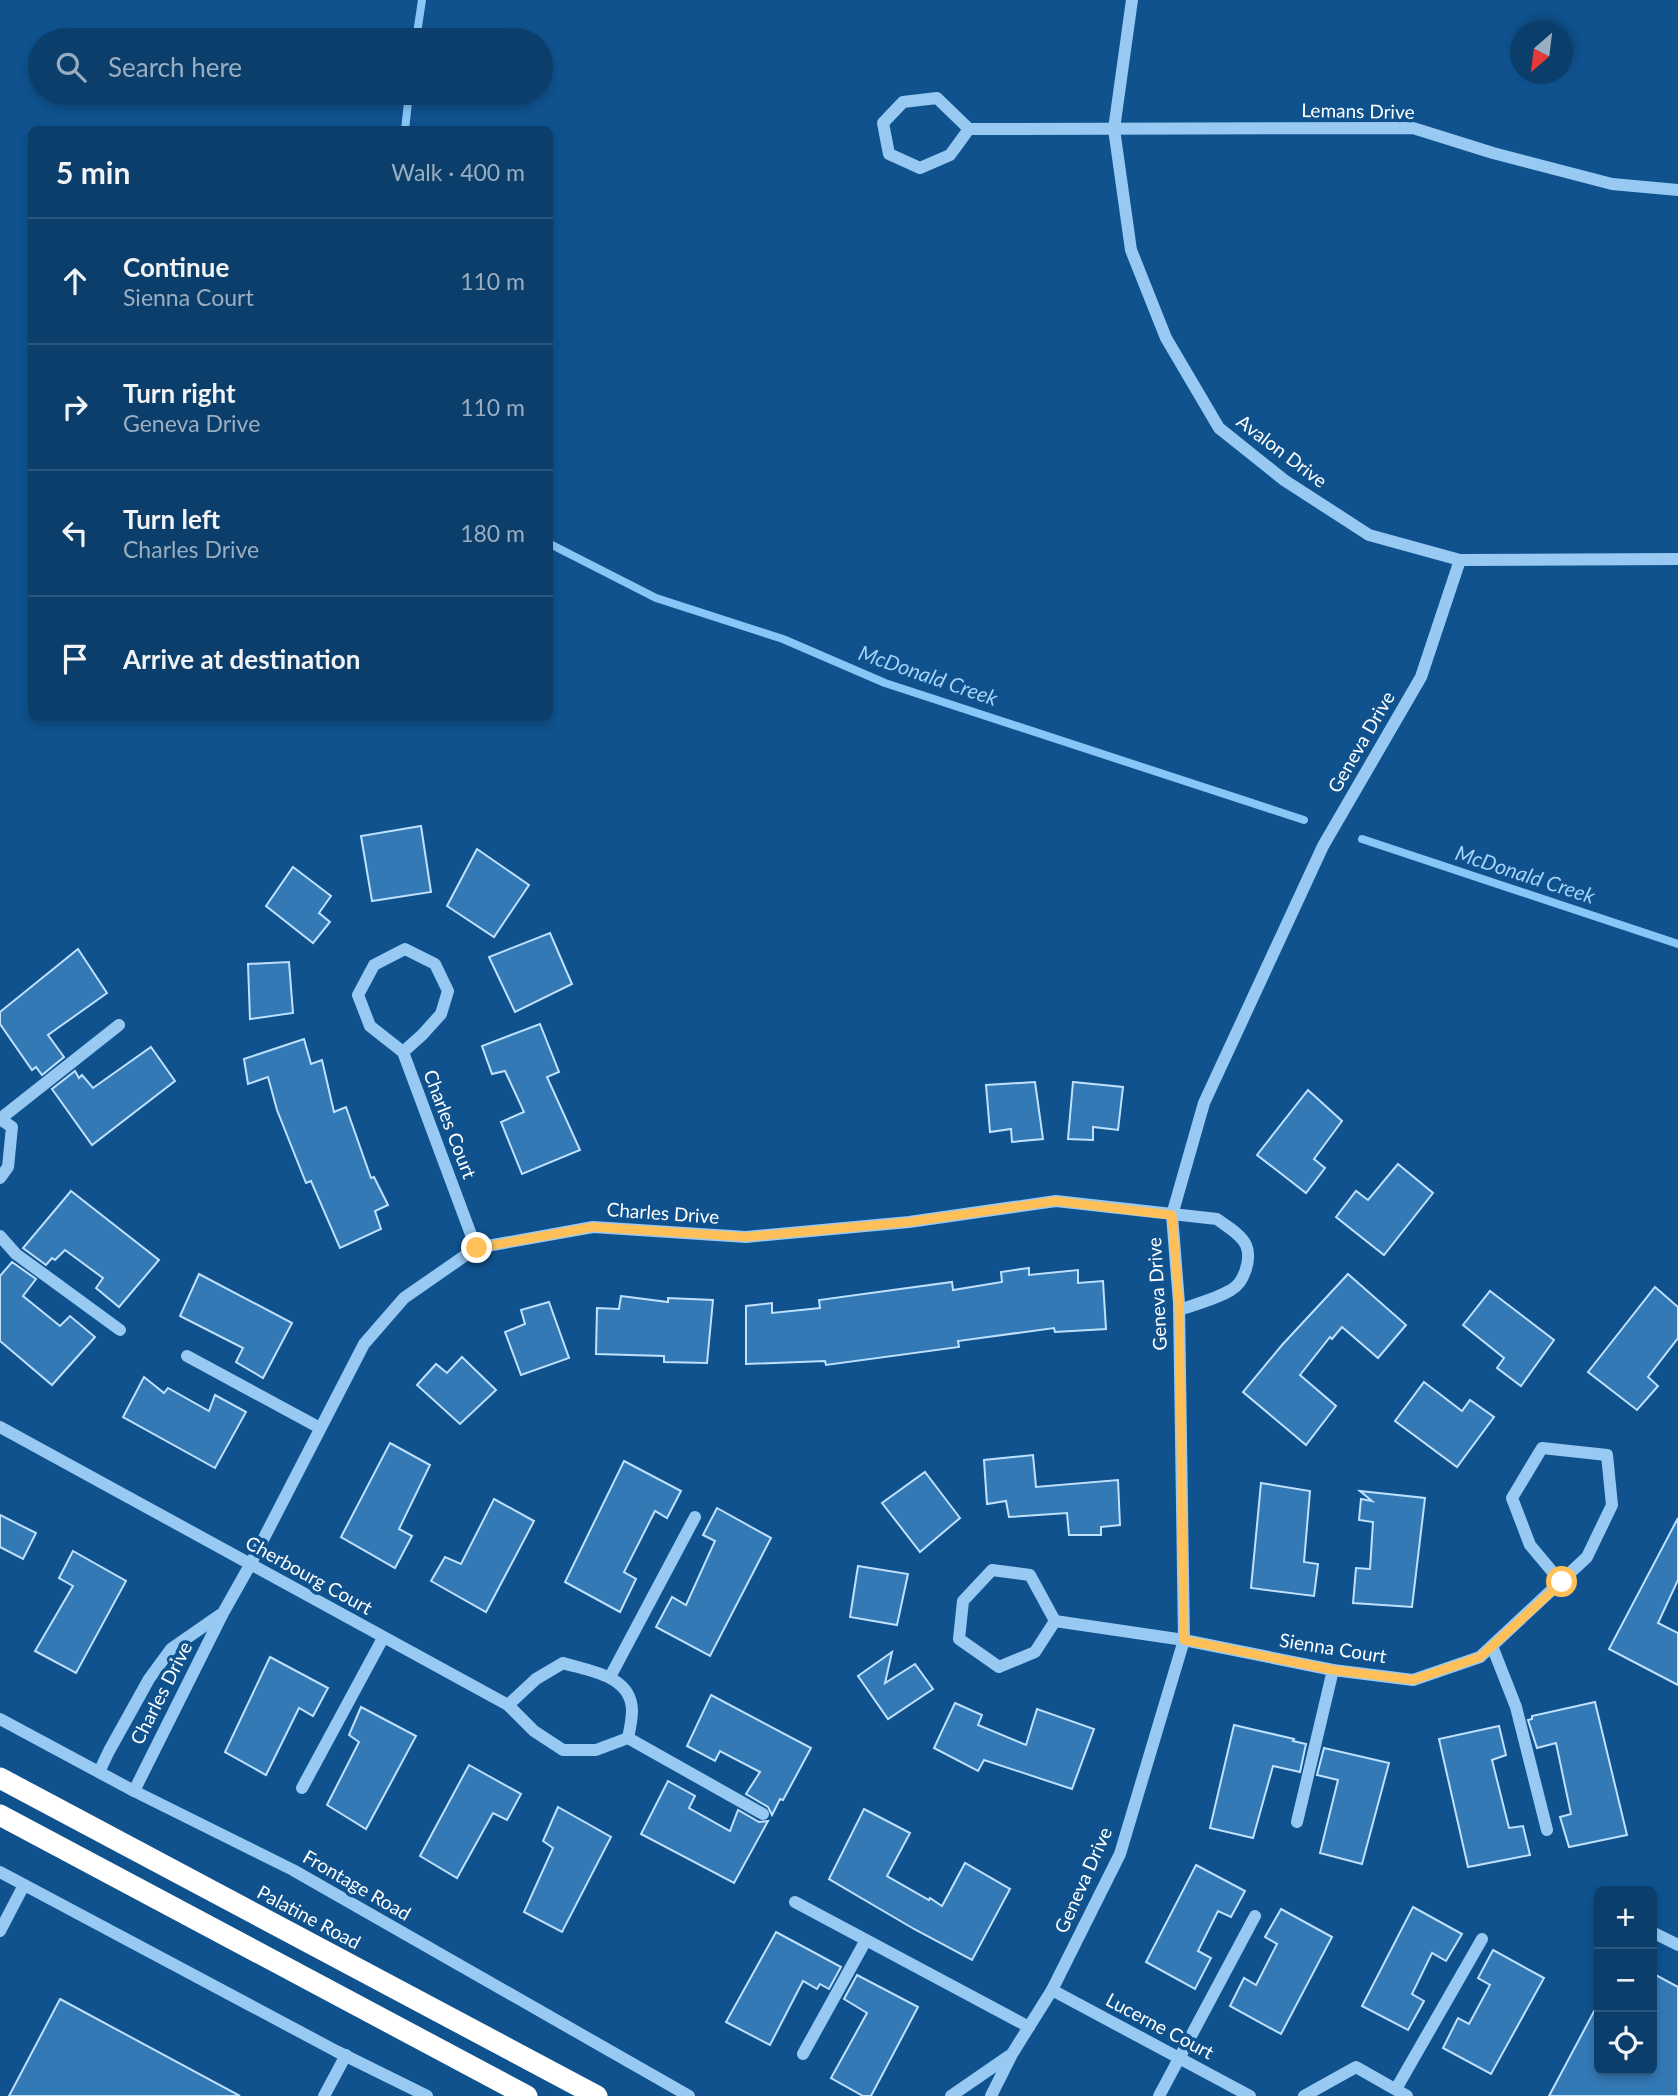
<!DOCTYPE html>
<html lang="en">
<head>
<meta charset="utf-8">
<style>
  body { margin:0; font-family:Lato,sans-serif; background:#144570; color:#f1f3f6 }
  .controls { position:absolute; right:21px; bottom:21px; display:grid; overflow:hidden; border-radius:10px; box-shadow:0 4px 10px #0003 }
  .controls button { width:63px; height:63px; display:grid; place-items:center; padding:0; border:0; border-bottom:2px solid #2b577e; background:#0b3e6a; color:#f1f3f6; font:35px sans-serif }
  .compass { position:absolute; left:1510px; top:21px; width:63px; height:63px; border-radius:50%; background:#0b3e6a; box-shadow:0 4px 10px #0003; rotate:208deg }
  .stop { position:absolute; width:21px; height:21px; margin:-16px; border:5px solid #ffc059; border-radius:50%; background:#fff }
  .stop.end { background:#ffc059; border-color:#fff; box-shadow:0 2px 7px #0008 }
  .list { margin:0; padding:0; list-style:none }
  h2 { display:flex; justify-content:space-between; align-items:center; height:91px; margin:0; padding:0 28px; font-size:30px }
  h2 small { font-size:23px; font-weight:400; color:#9aaec1 }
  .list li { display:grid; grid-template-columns:46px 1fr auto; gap:21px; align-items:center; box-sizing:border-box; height:126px; padding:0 28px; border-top:2px solid #2b577e }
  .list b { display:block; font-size:26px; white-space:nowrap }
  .list p { margin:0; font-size:23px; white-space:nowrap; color:#9aaec1 }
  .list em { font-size:23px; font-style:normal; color:#9aaec1 }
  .icon { flex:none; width:38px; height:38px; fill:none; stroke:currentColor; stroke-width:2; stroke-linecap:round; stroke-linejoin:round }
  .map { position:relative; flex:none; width:1678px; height:2096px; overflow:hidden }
  .search { position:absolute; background:#0b3e6a; box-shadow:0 4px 10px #0003; left:28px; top:28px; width:525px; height:77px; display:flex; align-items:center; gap:18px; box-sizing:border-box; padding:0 24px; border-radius:38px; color:#9aaec1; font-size:26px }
  .panel { position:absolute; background:#0b3e6a; box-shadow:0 4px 10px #0003; left:28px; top:126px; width:525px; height:595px; border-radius:10px }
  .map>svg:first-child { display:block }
</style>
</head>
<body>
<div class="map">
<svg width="1678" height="2096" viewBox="0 0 1678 2096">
  <rect width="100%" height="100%" fill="#0f528e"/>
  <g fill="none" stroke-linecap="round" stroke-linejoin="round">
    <g stroke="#88c6f7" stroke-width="8">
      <polyline points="416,40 422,0"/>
      <polyline points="405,130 409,93"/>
      <polyline points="550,544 656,598 783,639 885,683 1304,820"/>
      <polyline points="1362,839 1678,944"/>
    </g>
  </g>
  <g fill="#3379b6" stroke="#bfe1fe" stroke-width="2">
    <polygon points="421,826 431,892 372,901 361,836"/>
    <polygon points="477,849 529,885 494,937 447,906"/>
    <polygon points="293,867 331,896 319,913 330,922 313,943 266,906"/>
    <polygon points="550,933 572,984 515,1012 489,957"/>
    <polygon points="78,949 107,993 48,1035 64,1057 42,1075 36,1067 32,1070 0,1024 0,1012"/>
    <polygon points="289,962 293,1013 250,1019 248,964"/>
    <polygon points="540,1024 559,1072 547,1077 580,1150 522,1174 501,1122 524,1112 505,1071 492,1074 482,1046"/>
    <polygon points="304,1039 311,1064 322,1060 334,1112 346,1107 371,1178 374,1177 388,1205 375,1211 381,1229 340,1248 311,1181 306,1183 277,1110 268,1077 248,1084 244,1059"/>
    <polygon points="151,1047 175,1081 92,1145 52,1089 75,1071 79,1078 82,1075 93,1088"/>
    <polygon points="1035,1082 1043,1139 1012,1142 1011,1129 990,1132 986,1085"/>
    <polygon points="1073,1082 1123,1087 1118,1130 1093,1127 1093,1140 1068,1139"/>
    <polygon points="1308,1090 1342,1121 1314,1159 1325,1168 1306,1193 1257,1155"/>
    <polygon points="1398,1164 1433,1193 1384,1255 1336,1217 1356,1191 1368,1200"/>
    <polygon points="71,1191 159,1260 119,1307 96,1288 103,1278 65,1250 55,1260 52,1258 46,1265 23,1248"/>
    <polygon points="12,1262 36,1279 23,1296 60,1326 70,1316 95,1337 52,1385 0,1341 0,1276"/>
    <polygon points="1029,1268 1029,1275 1078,1270 1078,1283 1103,1281 1106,1329 1055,1332 1054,1328 958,1341 959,1347 826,1365 825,1361 746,1364 746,1306 772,1303 772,1313 820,1308 819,1300 952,1282 953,1290 1002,1282 1001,1272"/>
    <polygon points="199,1274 292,1323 263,1378 236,1362 243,1348 180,1316"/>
    <polygon points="1348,1274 1406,1325 1378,1358 1342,1327 1332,1339 1330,1337 1300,1375 1336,1406 1306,1445 1243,1392 1282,1345"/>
    <polygon points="1655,1287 1678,1307 1678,1338 1648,1377 1658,1386 1637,1410 1588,1372"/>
    <polygon points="1490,1291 1554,1340 1521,1386 1497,1368 1504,1358 1463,1325"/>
    <polygon points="621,1296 668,1302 668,1298 713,1300 707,1363 664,1362 664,1356 596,1354 597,1308 619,1309"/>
    <polygon points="549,1302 569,1358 521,1375 505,1332 525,1324 521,1310"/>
    <polygon points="462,1357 496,1390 460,1424 417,1385 436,1364 447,1373"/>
    <polygon points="144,1377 164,1393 168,1388 209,1411 215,1395 246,1412 215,1468 123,1417"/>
    <polygon points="1424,1382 1462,1411 1470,1400 1494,1417 1457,1467 1395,1421"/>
    <polygon points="390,1443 430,1465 399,1529 412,1536 395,1568 341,1537"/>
    <polygon points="1033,1455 1036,1487 1118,1480 1120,1525 1101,1527 1101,1535 1069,1535 1067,1513 1009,1517 1006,1501 987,1504 984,1460"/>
    <polygon points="624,1461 681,1491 667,1518 655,1511 624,1572 636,1579 620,1612 565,1582"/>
    <polygon points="925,1472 960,1518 920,1552 882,1503"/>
    <polygon points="1261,1483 1310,1491 1304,1562 1318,1564 1314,1596 1251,1588"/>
    <polygon points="1360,1491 1425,1498 1412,1607 1353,1603 1356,1568 1370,1569 1373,1522 1359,1520 1361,1499 1372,1501"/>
    <polygon points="494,1499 534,1521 486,1612 431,1581 445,1557 461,1564"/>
    <polygon points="717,1508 771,1538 710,1656 656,1627 672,1597 686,1605 715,1541 703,1535"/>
    <polygon points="0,1515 36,1533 23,1559 0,1547"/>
    <polygon points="1678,1518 1678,1580 1658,1623 1678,1633 1678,1685 1609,1649"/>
    <polygon points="73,1551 126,1581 76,1673 35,1651 73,1586 59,1578"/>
    <polygon points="858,1566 908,1574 897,1625 850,1617"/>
    <polygon points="892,1652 885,1683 915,1664 933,1689 888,1719 858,1676"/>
    <polygon points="270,1657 328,1688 313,1716 299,1708 266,1775 225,1752"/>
    <polygon points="711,1695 811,1748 783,1800 780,1799 772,1815 768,1807 746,1794 760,1772 720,1751 715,1761 687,1746"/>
    <polygon points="1595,1702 1627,1835 1569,1847 1560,1817 1571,1814 1556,1743 1537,1748 1528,1720 1532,1719 1532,1716"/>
    <polygon points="955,1703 982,1715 978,1725 1026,1745 1037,1709 1094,1729 1072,1789 984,1760 978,1771 934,1748"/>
    <polygon points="361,1707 416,1736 366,1829 327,1805 359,1742 349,1735"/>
    <polygon points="1234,1725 1294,1739 1293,1741 1306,1744 1300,1772 1273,1766 1253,1838 1210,1828"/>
    <polygon points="1499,1726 1506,1755 1492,1760 1509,1828 1523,1826 1530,1855 1468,1867 1439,1739"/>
    <polygon points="1324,1748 1389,1763 1362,1864 1320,1853 1338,1780 1317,1775"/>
    <polygon points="469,1765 521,1794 507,1820 493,1813 457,1878 420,1856"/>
    <polygon points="668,1781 695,1796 689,1808 730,1831 738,1810 759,1822 768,1821 734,1883 641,1834"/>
    <polygon points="558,1807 611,1837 562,1932 524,1912 553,1848 543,1841"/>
    <polygon points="864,1809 910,1833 887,1876 929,1900 930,1898 942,1906 965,1863 1010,1889 972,1960 914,1929 829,1879"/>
    <polygon points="1196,1865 1245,1891 1231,1917 1218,1911 1198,1951 1211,1958 1195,1989 1146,1962"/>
    <polygon points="1413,1907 1462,1934 1446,1961 1432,1953 1412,1994 1424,2001 1408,2030 1362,2006"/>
    <polygon points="1281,1909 1332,1937 1281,2034 1230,2006 1244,1978 1256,1985 1277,1944 1265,1937"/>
    <polygon points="776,1932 841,1967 829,1989 820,1984 817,1989 803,1981 770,2045 726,2022"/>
    <polygon points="1493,1950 1544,1978 1491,2074 1443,2048 1458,2018 1469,2024 1490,1985 1478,1978"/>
    <polygon points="1652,1973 1678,1987 1678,2096 1549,2096 1599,2002 1599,2070 1652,2070"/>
    <polygon points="857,1975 918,2007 871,2096 863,2096 831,2078 867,2013 844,1999"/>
    <polygon points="60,1999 240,2096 9,2096"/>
  </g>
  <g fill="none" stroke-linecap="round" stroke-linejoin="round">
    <g stroke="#97c9f3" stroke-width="12">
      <polyline points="1132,0 1114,129 1131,250 1166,338 1219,428 1284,480 1369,535 1460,560 1678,559"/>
      <polygon points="937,98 969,129 950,155 920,168 889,154 883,123 903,102"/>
      <polyline points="969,129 1413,128 1493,153 1612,184 1678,190"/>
      <polyline points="403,1052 422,1035 441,1014 448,991 435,964 405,949 374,965 358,995 370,1026 403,1052 476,1248"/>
      <polyline points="0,1119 119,1025"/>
      <polyline points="0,1119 12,1127 8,1167 0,1178"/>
      <polyline points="0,1236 16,1254 120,1330"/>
      <polyline points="187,1356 320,1428"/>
      <polyline points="0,1427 508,1705 534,1731 563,1750 596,1750 628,1738 763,1814"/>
      <polygon points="992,1570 1030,1575 1055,1621 1035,1652 999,1667 959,1639 963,1601"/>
      <polyline points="1055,1621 1184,1640 1333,1670 1413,1680 1480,1657 1587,1557 1612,1505 1607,1455 1542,1448 1512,1498 1530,1545 1561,1582"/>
      <polyline points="1492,1646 1516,1707 1547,1830"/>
      <polyline points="610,1677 695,1517"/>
      <path d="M508,1705L536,1679L563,1663C589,1671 631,1675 632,1710C632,1719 630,1729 628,1738"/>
      <polyline points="0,1719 134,1791 293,1870 689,2096"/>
      <polyline points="99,1772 109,1751 149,1679 171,1649 220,1615"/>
      <polyline points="302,1788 383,1638"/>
      <path d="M134,1791L223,1613L250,1565L364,1344L404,1298L476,1248L593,1227L746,1237L909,1222L1056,1201L1217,1219C1226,1226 1241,1234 1246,1245C1252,1259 1244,1283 1231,1290C1216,1299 1196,1304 1179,1310"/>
      <polyline points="1297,1822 1333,1670"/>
      <polyline points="0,1872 336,2051 427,2096"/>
      <polyline points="795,1902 1029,2027"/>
      <polyline points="0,1931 24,1885"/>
      <polyline points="1652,1932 1678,1945"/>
      <polyline points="1052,1990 1250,2096"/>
      <polyline points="803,2054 866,1940"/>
      <polyline points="1396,2089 1482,1939"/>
      <polyline points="324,2096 346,2055"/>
      <polyline points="951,2096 1009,2056"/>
      <polyline points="991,2096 1012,2054 1052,1990 1120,1854 1184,1640 1179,1303 1172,1215 1204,1103 1323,846 1421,677 1460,560"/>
      <polyline points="1159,2096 1255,1916"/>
      <polyline points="1304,2096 1356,2067 1407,2096"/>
    </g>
    <g stroke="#fff" stroke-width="21">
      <polyline points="0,1778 597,2096"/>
      <polyline points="0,1815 527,2096"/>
    </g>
  </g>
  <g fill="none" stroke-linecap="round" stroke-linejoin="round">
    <polyline stroke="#ffc059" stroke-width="9" points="477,1248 593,1227 746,1237 909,1222 1056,1201 1172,1215 1179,1303 1184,1640 1333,1670 1413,1680 1480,1657 1562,1582"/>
  </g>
  <g text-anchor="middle" stroke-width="7" stroke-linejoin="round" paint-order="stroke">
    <g font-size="19" fill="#fff" stroke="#0f528e">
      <text transform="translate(1358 111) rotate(1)" y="7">Lemans Drive</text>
      <text transform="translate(1282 451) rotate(37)" y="7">Avalon Drive</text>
      <text transform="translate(1361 742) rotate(-60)" y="7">Geneva Drive</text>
      <text transform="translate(450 1124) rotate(69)" y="7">Charles Court</text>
      <text transform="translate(663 1213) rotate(4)" y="7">Charles Drive</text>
      <text transform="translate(1157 1294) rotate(-93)" y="7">Geneva Drive</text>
      <text transform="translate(309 1575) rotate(29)" y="7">Cherbourg Court</text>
      <text transform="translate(1333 1648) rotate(9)" y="7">Sienna Court</text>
      <text transform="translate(161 1693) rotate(-63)" y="7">Charles Drive</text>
      <text transform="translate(1083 1880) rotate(-66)" y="7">Geneva Drive</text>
      <text transform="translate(357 1885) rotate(30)" y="7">Frontage Road</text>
      <text transform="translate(309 1917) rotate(28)" y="7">Palatine Road</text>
      <text transform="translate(1160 2026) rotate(28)" y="7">Lucerne Court</text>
    </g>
    <g font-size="21" font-style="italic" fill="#a3d3fa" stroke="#0f528e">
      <text transform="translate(928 676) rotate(19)" y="7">McDonald Creek</text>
      <text transform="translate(1525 875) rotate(18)" y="7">McDonald Creek</text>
    </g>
  </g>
</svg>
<div class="controls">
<button>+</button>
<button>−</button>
<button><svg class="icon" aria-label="locate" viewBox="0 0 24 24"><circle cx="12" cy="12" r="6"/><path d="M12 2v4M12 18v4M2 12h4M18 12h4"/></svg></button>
</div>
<svg class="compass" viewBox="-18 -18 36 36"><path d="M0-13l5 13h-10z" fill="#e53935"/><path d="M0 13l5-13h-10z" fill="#9aaec1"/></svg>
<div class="stop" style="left:1562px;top:1582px"></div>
<div class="stop end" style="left:477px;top:1248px"></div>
<div class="search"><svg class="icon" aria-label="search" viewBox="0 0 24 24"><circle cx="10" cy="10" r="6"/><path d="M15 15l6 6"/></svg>Search here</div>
<section class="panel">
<h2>5 min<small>Walk · 400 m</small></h2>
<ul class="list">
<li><svg class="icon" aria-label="ahead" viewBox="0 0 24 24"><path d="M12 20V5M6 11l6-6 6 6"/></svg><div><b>Continue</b><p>Sienna Court</p></div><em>110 m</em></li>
<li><svg class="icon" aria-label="right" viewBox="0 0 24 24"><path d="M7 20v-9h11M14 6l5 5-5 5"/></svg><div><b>Turn right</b><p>Geneva Drive</p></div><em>110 m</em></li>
<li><svg class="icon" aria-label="left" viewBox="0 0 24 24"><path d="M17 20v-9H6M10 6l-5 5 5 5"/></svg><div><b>Turn left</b><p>Charles Drive</p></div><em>180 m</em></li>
<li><svg class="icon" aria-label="arrive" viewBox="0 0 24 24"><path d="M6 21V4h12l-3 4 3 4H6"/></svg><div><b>Arrive at destination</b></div></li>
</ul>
</section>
</div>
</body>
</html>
